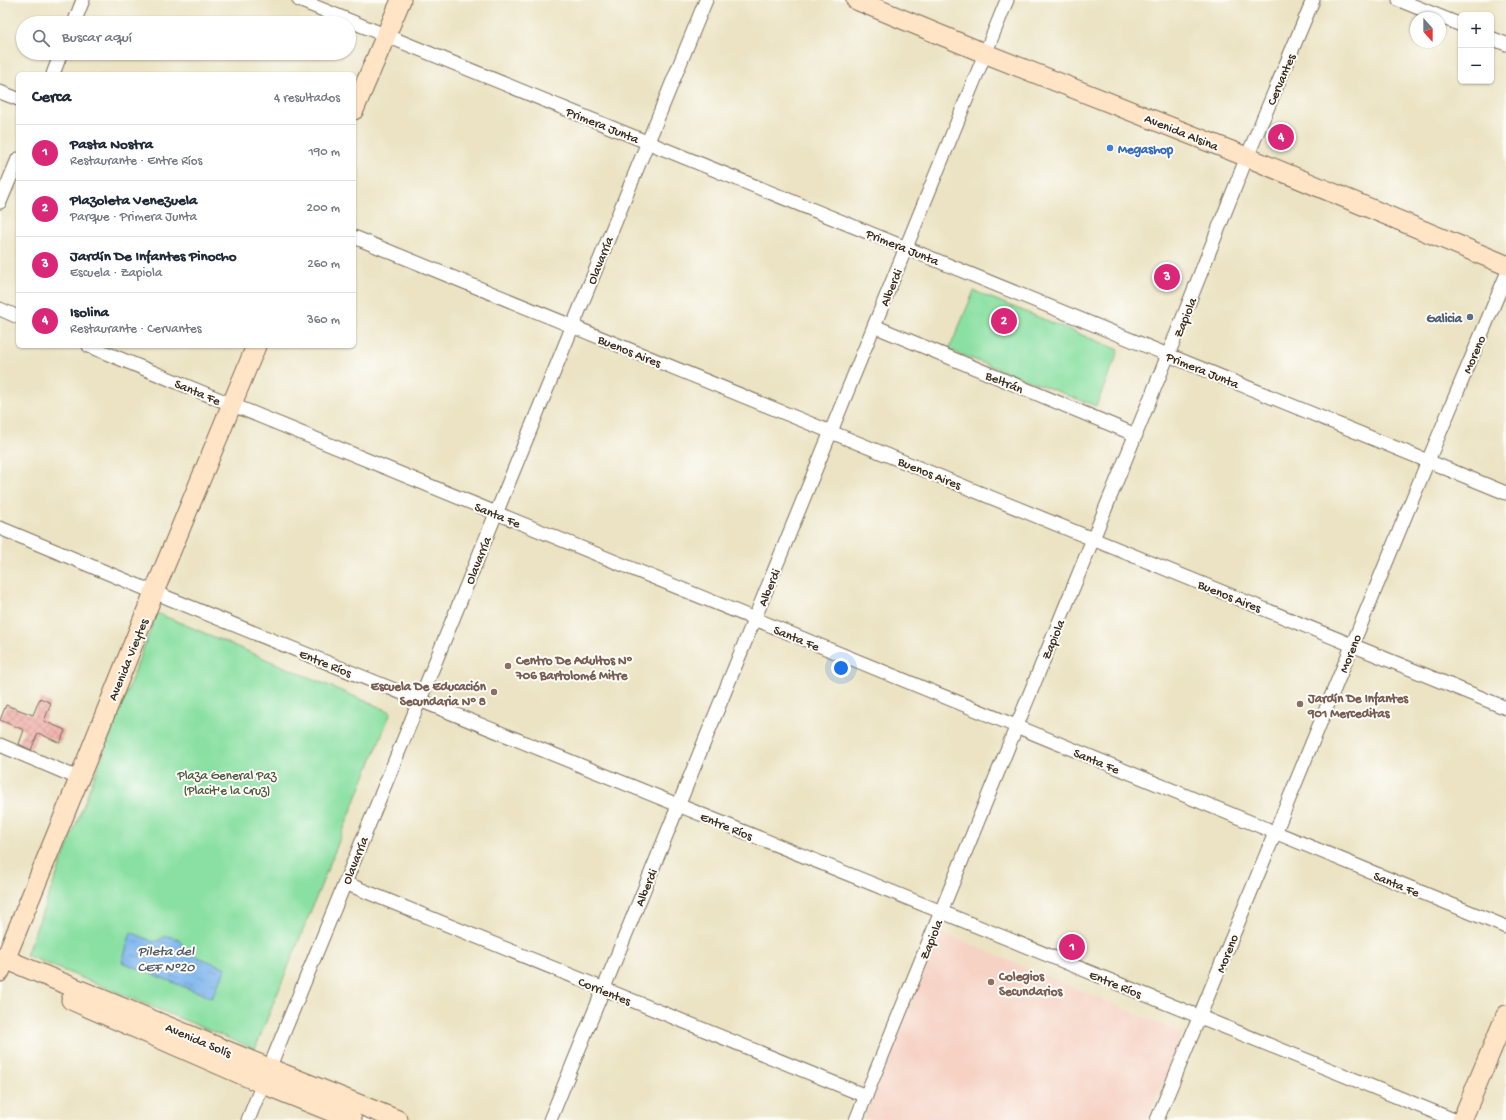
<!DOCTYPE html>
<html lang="es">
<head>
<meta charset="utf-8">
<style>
  body { margin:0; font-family:"Gochi Hand",sans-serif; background:#f6f6f7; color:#1f2937 }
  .controls { position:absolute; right:12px; top:12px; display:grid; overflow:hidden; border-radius:6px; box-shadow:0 1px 3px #0004 }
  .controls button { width:36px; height:36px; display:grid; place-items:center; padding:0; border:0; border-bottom:1px solid #e0e1e3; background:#fff; color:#1f2937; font:20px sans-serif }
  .compass { position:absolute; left:1410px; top:12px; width:36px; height:36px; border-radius:50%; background:#fff; box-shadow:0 1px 3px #0004; rotate:159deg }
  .you { position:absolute; left:841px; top:668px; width:14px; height:14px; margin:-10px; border:3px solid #fff; border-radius:50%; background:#1a73e8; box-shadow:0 0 0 6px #1a73e833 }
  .badge { display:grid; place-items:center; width:26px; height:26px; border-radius:50%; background:#db2777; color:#fff; font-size:13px; font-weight:700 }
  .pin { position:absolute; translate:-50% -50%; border:2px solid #fff; box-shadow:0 1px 4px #0006 }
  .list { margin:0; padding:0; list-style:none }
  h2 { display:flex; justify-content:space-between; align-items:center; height:52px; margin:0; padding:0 16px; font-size:17px }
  h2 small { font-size:13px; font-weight:400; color:#747a83 }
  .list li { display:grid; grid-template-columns:26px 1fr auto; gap:12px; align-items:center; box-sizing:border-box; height:56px; padding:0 16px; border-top:1px solid #e0e1e3 }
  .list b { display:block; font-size:15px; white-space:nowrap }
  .list p { margin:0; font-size:13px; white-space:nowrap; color:#747a83 }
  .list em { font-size:13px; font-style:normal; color:#747a83 }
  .icon { flex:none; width:22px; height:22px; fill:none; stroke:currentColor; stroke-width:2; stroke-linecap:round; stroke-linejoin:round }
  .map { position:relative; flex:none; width:1506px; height:1120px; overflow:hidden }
  .search { position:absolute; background:#fff; box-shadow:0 1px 3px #0004; left:16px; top:16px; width:340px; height:44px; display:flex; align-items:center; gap:10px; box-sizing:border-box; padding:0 14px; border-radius:22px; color:#747a83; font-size:15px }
  .panel { position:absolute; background:#fff; box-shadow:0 1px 3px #0004; left:16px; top:72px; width:340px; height:276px; border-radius:6px }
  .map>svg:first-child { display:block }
</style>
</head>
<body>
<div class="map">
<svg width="1506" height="1120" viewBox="0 0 1506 1120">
  <defs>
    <pattern id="water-ripples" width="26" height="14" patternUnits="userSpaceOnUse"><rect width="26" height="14" fill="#7eb5ed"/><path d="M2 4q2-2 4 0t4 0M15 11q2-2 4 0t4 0" fill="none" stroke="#6893bf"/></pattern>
    <pattern id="building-cross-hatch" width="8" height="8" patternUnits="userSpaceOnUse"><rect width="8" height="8" fill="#efa8a3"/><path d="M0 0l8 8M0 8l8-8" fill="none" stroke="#c38984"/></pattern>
  </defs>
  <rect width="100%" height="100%" fill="#fdfcf7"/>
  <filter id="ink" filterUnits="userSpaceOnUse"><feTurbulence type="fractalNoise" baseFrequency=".025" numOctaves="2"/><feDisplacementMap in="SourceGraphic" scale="8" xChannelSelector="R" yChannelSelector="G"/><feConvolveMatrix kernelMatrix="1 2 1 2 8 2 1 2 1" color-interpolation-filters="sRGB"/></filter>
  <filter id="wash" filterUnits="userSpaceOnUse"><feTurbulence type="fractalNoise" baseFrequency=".012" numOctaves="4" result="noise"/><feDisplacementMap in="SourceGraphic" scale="16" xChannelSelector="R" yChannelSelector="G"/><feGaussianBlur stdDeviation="0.9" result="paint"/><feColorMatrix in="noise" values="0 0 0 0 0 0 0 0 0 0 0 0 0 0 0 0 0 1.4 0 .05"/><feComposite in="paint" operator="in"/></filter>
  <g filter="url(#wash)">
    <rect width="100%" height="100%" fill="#ebe3c3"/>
    <polygon fill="#f6d2c4" points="941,932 1182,1033 1147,1120 864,1120"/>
    <g fill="#8ae0a3" stroke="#628560">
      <polygon points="974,291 1119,350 1096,406 949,350"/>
      <polygon points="157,613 391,712 255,1049 26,955"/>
    </g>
    <polygon fill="url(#water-ripples)" stroke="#5c7086" points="131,932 154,942 167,936 179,939 185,952 226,968 212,998 122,962"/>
    <g id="blocks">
      <polygon fill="url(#building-cross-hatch)" points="40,698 51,703 44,721 65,730 60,743 38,733 31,750 19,744 24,730 0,720 6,705 33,715"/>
    </g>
  </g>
  <g filter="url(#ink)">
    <use href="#blocks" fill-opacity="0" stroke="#796b58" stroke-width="1"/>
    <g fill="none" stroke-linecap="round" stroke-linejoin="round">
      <defs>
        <g id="street">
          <path d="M299,0C701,166 1104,328 1506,493"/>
          <polyline points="1399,0 1461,25"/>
          <polyline points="74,23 83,0"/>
          <polyline points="1491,38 1506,44"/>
          <polyline points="53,74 61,53"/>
          <polyline points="0,92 18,99"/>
          <polyline points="0,202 18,159"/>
          <polyline points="354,237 1506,708"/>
          <polyline points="0,309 18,317"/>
          <polyline points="874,326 1136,435"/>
          <polyline points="89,346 1506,927"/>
          <polyline points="0,528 146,589 1454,1120"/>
          <polyline points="0,745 71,775"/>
          <polyline points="345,883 866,1096"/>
          <polyline points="248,1120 706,0"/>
          <polyline points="550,1120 1007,0"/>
          <polyline points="856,1120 1168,355 1247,157 1313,0"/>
          <polyline points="1157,1120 1428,461 1506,276"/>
        </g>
        <g id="secondary">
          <polyline points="856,0 984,53 1247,157 1506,265"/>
          <polyline points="354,110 401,0"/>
          <polyline points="0,957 269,1068 398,1120"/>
          <polyline points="0,972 79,779 154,592 256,346"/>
          <polyline points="71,1000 263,1084 352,1120"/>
          <polyline points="1462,1120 1506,1015"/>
        </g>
      </defs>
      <use href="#street" stroke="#796b58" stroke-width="15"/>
      <use href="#secondary" stroke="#796b58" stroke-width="21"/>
      <use href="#street" stroke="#fff" stroke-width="13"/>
      <use href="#secondary" stroke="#ffe4c6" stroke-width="19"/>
    </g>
  </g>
  <circle fill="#3f7fe0" stroke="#fdfcf7" stroke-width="1.5" cx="1110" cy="148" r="4"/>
  <circle fill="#5c6f8a" stroke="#fdfcf7" stroke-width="1.5" cx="1470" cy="317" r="4"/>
  <g fill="#8d6e63" stroke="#fdfcf7" stroke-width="1.5">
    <circle cx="508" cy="666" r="4"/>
    <circle cx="494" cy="692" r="4"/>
    <circle cx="1300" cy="704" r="4"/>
    <circle cx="991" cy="982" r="4"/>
  </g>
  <g text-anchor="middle" stroke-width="4" stroke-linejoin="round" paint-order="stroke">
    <g font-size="13" fill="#3b2a1e" stroke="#fdfcf7">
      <text transform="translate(1280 79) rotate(-67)" y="5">Cervantes</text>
      <text transform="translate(603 124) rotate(22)" y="5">Primera Junta</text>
      <text transform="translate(1182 131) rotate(22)" y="5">Avenida Alsina</text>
      <text transform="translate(903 246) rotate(22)" y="5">Primera Junta</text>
      <text transform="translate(599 260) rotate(-68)" y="5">Olavarría</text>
      <text transform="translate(890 287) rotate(-68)" y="5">Alberdi</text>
      <text transform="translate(1184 317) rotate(-68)" y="5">Zapiola</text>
      <text transform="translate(630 350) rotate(22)" y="5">Buenos Aires</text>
      <text transform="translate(1473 354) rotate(-67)" y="5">Moreno</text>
      <text transform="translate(1203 369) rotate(22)" y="5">Primera Junta</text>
      <text transform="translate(1005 381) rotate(23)" y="5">Beltrán</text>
      <text transform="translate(198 391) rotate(23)" y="5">Santa Fe</text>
      <text transform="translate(930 472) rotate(22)" y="5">Buenos Aires</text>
      <text transform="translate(498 514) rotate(22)" y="5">Santa Fe</text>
      <text transform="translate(477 560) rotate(-68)" y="5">Olavarría</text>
      <text transform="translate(768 587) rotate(-68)" y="5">Alberdi</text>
      <text transform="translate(1230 595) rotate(22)" y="5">Buenos Aires</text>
      <text transform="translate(797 637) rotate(22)" y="5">Santa Fe</text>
      <text transform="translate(1052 639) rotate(-68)" y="5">Zapiola</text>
      <text transform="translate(1349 653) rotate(-68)" y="5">Moreno</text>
      <text transform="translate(127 659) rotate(-68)" y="5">Avenida Vieytes</text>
      <text transform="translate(326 662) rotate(22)" y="5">Entre Ríos</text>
      <text transform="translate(1097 760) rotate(22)" y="5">Santa Fe</text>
      <text transform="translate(727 825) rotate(22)" y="5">Entre Ríos</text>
      <text transform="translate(354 860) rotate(-68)" y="5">Olavarría</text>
      <text transform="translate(1397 883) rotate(22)" y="5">Santa Fe</text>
      <text transform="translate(645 887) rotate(-68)" y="5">Alberdi</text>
      <text transform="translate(930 939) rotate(-68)" y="5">Zapiola</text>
      <text transform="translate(1226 953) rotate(-68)" y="5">Moreno</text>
      <text transform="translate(1116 983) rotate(22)" y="5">Entre Ríos</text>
      <text transform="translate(605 990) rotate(22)" y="5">Corrientes</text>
      <text transform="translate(199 1039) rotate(23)" y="5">Avenida Solís</text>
    </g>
    <g font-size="13" font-weight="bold" fill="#366cbe" stroke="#fdfcf7" text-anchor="start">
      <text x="1118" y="153">Megashop</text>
    </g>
    <g font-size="13" font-weight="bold" fill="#4e5e75" stroke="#fdfcf7" text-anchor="end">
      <text x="1462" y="322">Galicia</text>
    </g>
    <g font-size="13" font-weight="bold" fill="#785e54" stroke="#fdfcf7" text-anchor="start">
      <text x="516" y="664">Centro De Adultos Nº<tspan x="516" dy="15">706 Bartolomé Mitre</tspan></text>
      <text x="486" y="690" text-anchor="end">Escuela De Educación<tspan x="486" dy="15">Secundaria Nº 8</tspan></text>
      <text x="1308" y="702">Jardín De Infantes<tspan x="1308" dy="15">901 Merceditas</tspan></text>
      <text x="999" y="980">Colegios<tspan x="999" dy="15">Secundarios</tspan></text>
    </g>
    <g font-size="13" fill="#4f583f" stroke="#fdfcf7">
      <text x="227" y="779">Plaza General Paz<tspan x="227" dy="15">(Placit'e la Cruz)</tspan></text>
    </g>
    <g font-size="14" font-style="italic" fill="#525b66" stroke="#fdfcf7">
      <text x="166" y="955">Pileta del<tspan x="166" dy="16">CEF Nº20</tspan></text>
    </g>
  </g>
</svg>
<div class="controls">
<button>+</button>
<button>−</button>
</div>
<svg class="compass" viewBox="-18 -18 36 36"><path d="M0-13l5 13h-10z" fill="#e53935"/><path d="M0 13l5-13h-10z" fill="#747a83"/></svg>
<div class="you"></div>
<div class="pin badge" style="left:1072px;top:947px">1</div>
<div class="pin badge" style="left:1004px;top:321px">2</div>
<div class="pin badge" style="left:1167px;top:277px">3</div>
<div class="pin badge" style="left:1281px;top:137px">4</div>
<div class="search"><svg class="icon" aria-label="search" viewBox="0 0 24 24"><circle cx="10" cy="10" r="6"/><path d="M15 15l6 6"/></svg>Buscar aquí</div>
<section class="panel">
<h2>Cerca<small>4 resultados</small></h2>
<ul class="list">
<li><span class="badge">1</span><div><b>Pasta Nostra</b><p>Restaurante · Entre Ríos</p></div><em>190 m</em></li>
<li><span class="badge">2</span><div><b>Plazoleta Venezuela</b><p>Parque · Primera Junta</p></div><em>200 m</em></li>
<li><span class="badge">3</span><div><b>Jardín De Infantes Pinocho</b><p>Escuela · Zapiola</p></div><em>260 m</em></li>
<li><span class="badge">4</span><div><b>Isolina</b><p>Restaurante · Cervantes</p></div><em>360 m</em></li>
</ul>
</section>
</div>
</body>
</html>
